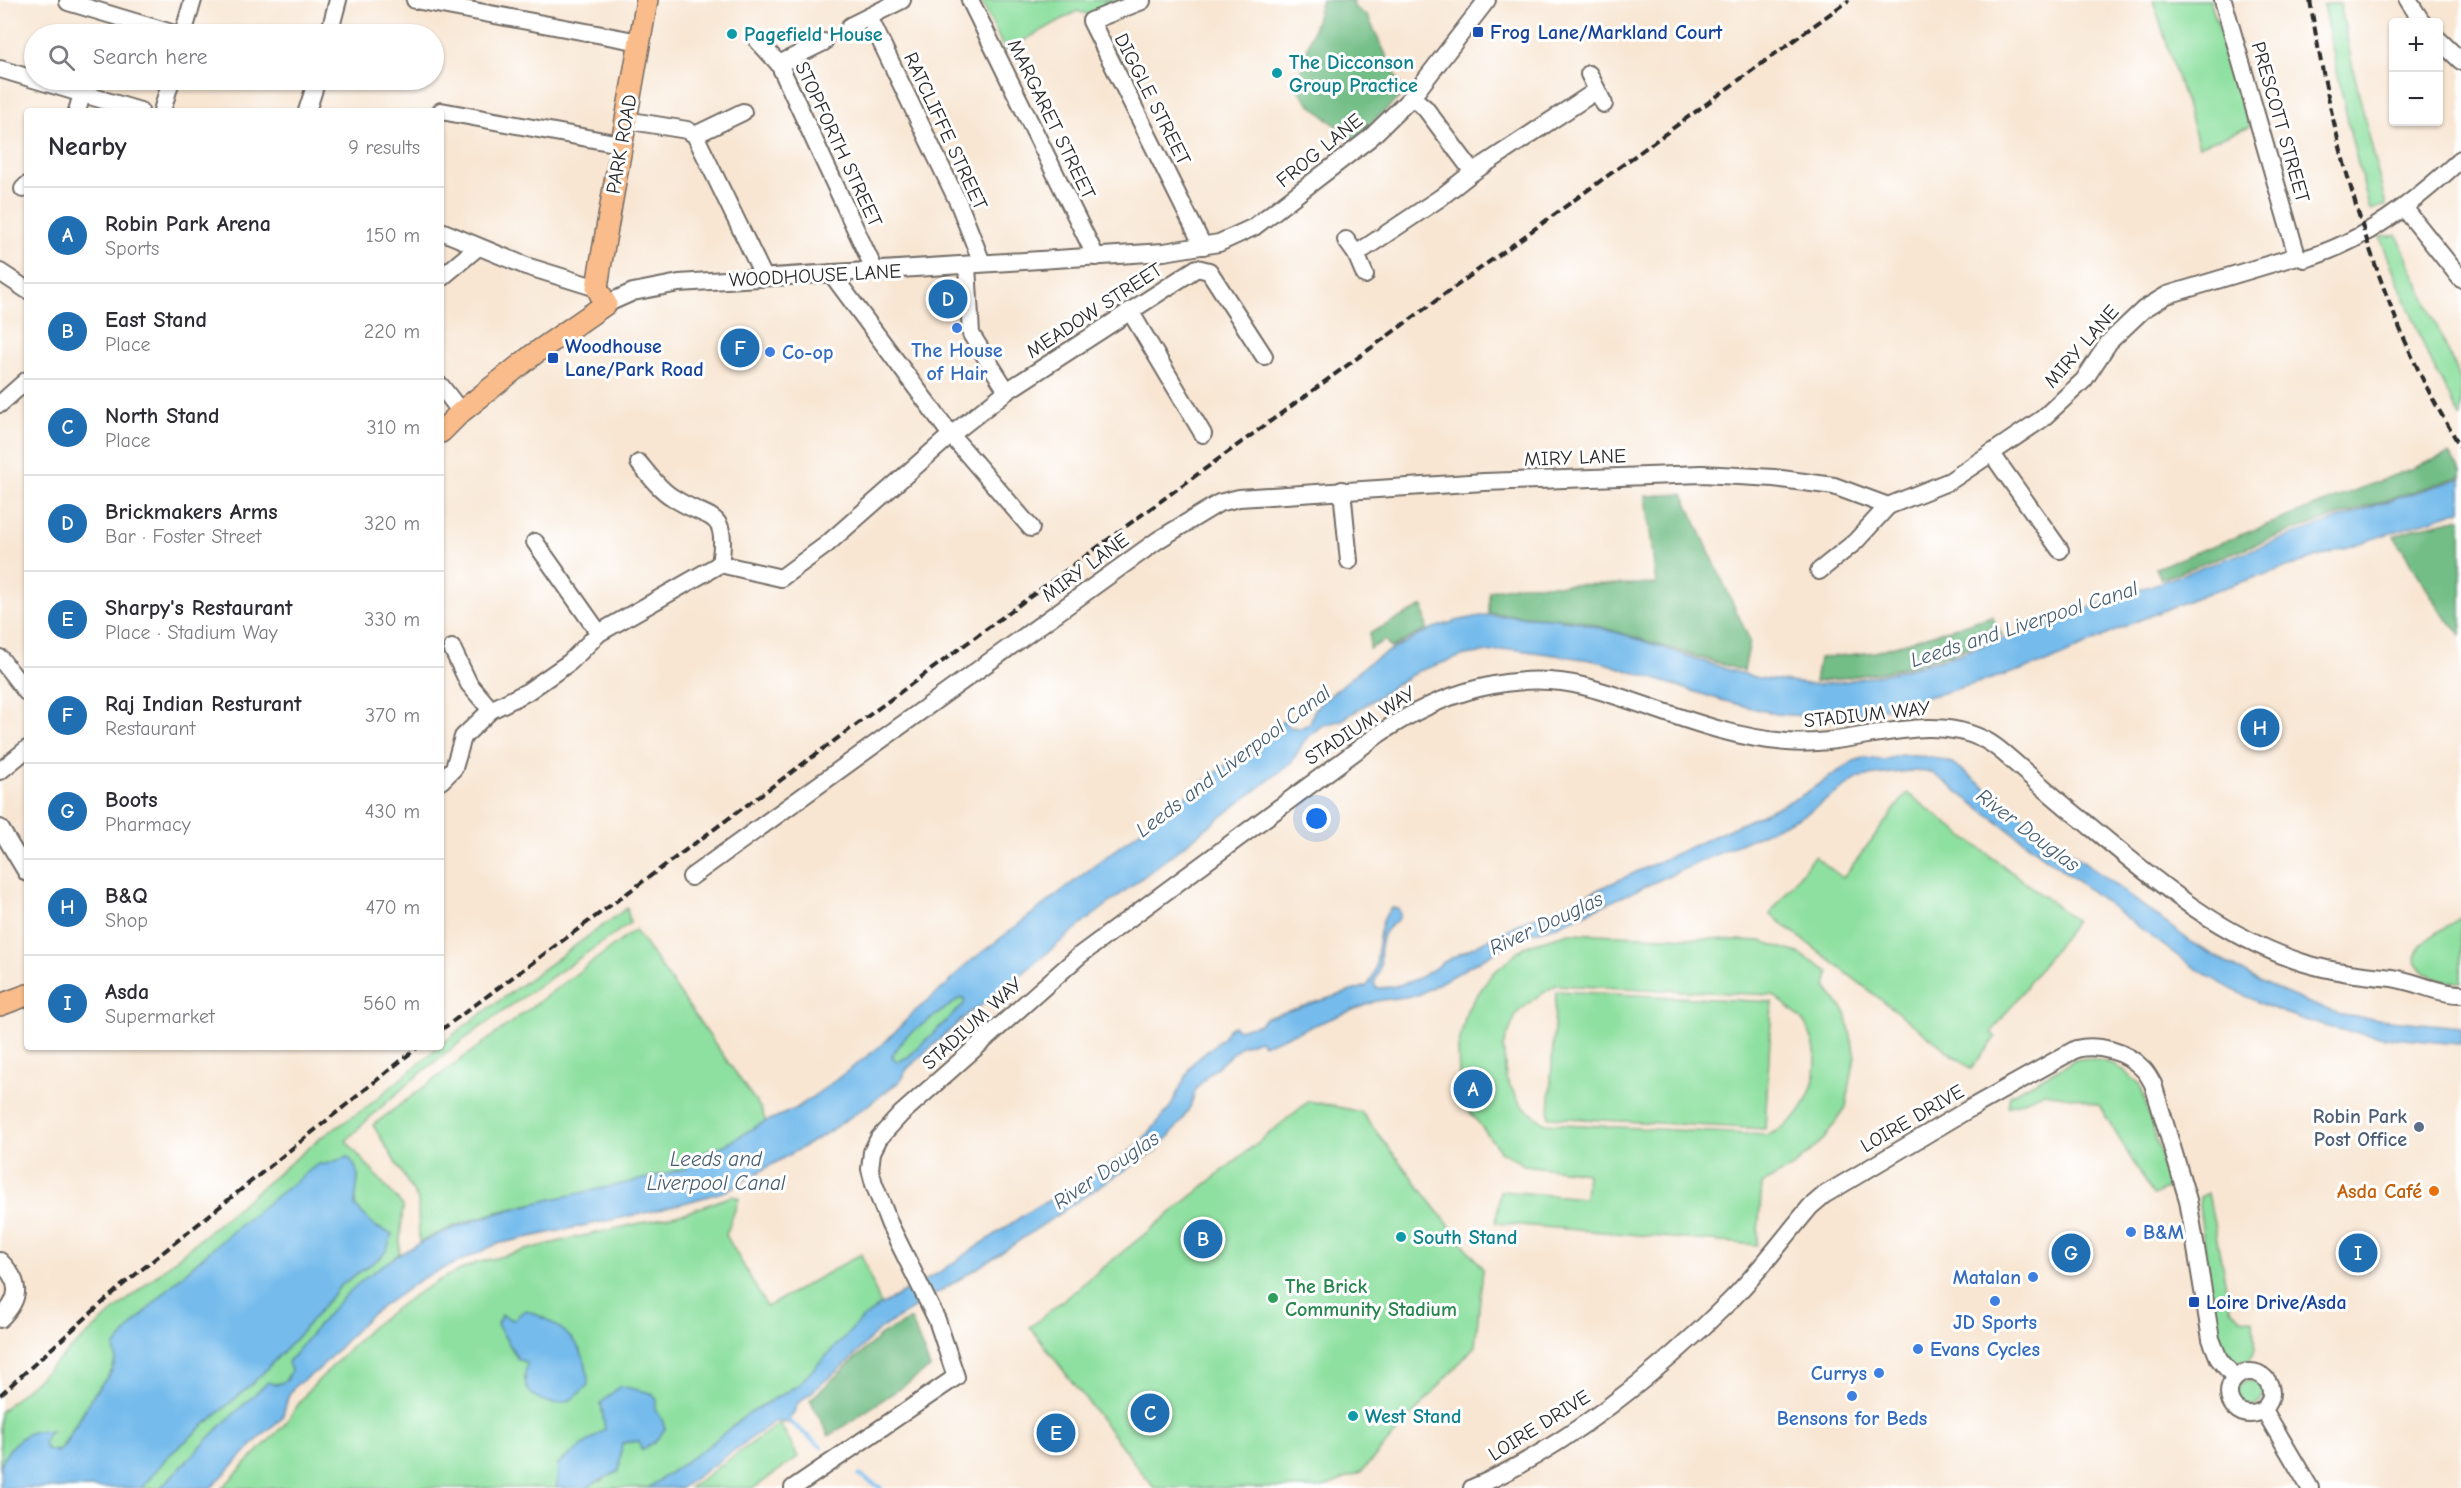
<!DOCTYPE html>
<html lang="en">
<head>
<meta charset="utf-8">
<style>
  body { margin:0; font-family:"Comic Neue",sans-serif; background:#f7f7f7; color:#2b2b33 }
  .controls { position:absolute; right:18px; top:18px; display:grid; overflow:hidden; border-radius:6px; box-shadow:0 2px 4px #0004 }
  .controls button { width:54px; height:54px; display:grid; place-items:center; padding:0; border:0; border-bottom:2px solid #e1e1e2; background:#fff; color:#2b2b33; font:30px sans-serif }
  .you { position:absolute; left:1317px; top:819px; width:21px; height:21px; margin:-15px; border:4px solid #fff; border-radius:50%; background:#1a73e8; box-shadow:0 0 0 9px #1a73e833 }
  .badge { display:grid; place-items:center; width:39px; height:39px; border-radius:50%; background:#1f6fb2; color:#fff; font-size:20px; font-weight:700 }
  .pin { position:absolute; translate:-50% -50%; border:3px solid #fff; box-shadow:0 2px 6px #0006 }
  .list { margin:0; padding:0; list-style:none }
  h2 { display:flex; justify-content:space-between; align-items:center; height:78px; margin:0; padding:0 24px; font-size:26px }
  h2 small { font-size:20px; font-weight:400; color:#7c7c81 }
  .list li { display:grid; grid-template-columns:39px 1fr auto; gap:18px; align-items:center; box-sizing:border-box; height:96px; padding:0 24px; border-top:2px solid #e1e1e2 }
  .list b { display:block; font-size:22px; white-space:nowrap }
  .list p { margin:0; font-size:20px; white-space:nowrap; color:#7c7c81 }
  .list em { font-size:20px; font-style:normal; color:#7c7c81 }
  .icon { flex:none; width:33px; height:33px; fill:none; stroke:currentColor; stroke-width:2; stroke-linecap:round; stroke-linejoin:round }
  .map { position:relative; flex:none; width:2461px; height:1488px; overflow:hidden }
  .search { position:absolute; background:#fff; box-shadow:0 2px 4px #0004; left:24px; top:24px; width:420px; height:66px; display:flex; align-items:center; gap:15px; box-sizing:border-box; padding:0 21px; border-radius:33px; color:#7c7c81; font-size:22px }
  .panel { position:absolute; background:#fff; box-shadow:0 2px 4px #0004; left:24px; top:108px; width:420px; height:942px; border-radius:6px }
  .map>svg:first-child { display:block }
</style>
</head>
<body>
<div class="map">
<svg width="2461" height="1488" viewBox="0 0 2461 1488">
  <rect width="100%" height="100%" fill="#fff"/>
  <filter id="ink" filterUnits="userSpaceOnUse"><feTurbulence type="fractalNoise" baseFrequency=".0167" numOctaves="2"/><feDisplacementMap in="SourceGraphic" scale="12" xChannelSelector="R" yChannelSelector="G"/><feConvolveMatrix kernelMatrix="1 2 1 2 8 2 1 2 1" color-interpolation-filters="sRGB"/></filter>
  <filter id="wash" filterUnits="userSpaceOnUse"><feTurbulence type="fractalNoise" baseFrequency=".008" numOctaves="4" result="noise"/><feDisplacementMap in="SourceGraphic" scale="24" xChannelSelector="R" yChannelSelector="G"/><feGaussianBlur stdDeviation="1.35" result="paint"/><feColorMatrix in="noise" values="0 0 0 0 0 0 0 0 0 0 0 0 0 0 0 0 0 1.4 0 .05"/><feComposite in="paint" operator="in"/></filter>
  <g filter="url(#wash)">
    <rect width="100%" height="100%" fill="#f8e6d3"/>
    <g fill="#8ee0a0" stroke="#5c8666" stroke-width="1.5" fill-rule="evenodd">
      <polygon points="981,0 1129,0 1090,15 1077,11 1005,51"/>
      <polygon points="2153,0 2210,0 2250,126 2199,146"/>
      <polygon points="2340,3 2353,69 2386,206 2370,210 2352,141 2323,5"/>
      <polygon points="2397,235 2461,381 2461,419 2429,358 2380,237"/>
      <polygon points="1907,793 2076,921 1991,1033 1996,1037 1971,1069 1770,914 1814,856 1843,878"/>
      <path d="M627,908L630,923C533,991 429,1056 346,1141L403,1206L399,1254L343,1298L289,1361L291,1371L284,1383L272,1384L226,1421L160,1488H142L166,1458L252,1384L301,1333L341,1285L381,1257L392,1234L376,1227L355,1206C355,1185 365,1175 348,1157L326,1164L116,1358L112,1371L94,1394L60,1450L49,1451L44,1445L45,1437L51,1431L8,1453L0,1466V1412L114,1311L319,1139L367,1107L459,1030Z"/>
      <path d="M2461,917V982C2443,982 2398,971 2422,945C2432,934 2449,926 2461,917Z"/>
      <path d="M635,930L761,1109L766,1122L727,1144L692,1158L687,1168C656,1177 625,1184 594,1191C535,1203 473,1213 419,1243L418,1200L373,1125Z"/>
      <path d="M1569,933L1761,941L1798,953L1829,972L1826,987L1846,1013L1855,1056L1846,1107L1824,1139L1793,1167L1762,1184L1757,1245L1496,1223L1500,1191L1585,1198L1587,1173L1524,1165L1500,1151L1467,1108L1459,1078L1458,1047L1467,1010L1491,975L1525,946ZM1556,985L1773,995C1788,1007 1804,1017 1811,1036C1826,1072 1805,1125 1766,1135L1544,1123L1520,1104L1506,1078L1503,1046L1517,1013L1535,998Z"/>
      <polygon points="1556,991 1772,1002 1765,1129 1549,1117"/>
      <polygon points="964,998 965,1004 908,1057 897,1062 892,1056 906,1036 959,999"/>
      <polygon points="2088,1058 2114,1064 2140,1084 2170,1187 2153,1195 2099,1105 2079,1098 2043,1093 2008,1107 2010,1095 2075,1060"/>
      <polygon points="1309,1101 1361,1112 1483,1269 1475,1346 1361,1472 1323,1488 1154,1488 1030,1327"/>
      <path d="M2208,1193L2230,1308L2241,1318L2253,1320C2255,1335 2259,1350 2248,1362C2226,1363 2220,1343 2215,1325L2199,1206L2200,1197Z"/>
      <path d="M732,1196L739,1198L726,1235L767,1307L861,1254L881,1305L863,1318L797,1386L749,1413L707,1447L648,1488H587L591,1483L603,1481L621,1443L639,1441L641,1449L662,1419L655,1409L601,1403L605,1429L558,1464L557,1488H222L284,1425L307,1392L370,1328L411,1297L443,1278L476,1263L565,1240L685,1213ZM502,1315L513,1320L556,1404L527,1363L518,1359L497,1324Z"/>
      <circle cx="2250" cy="1393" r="13"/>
      <polygon points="780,1423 798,1457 754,1488 689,1488"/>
    </g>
    <g fill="#72be86" stroke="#4e7458" stroke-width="1.5">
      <polygon points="1322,0 1353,0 1354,7 1368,17 1404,93 1353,140 1311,105 1296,87"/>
      <polygon points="2449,454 2461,471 2461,476 2292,531 2161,579 2156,568"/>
      <polygon points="1683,494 1750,641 1744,671 1578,620 1489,613 1489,591 1521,585 1656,584 1646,496"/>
      <polygon points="2461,518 2461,635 2440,610 2394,536 2413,529"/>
      <polygon points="1423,606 1427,629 1391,648 1385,640 1370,649 1370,633"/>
      <polygon points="1992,616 2002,635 1950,654 1889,671 1815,682 1819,658 1875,652"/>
      <polygon points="911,1319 930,1368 829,1436 810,1400 881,1335"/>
    </g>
    <g fill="#74bbec" stroke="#50738c" stroke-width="1.5" fill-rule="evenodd">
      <path d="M2461,478V510L2205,594L2132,623L2049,662L1953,690L1870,712L1819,717L1776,714L1721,700L1598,661L1512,649L1465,655L1416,672L1342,720L1321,726L1305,740L1291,763L1077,928L993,998L969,1013L907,1069L900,1081L864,1108L822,1136L726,1191L663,1209L497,1244L423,1278L368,1317L318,1370L296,1385L289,1394L282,1418L261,1436L211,1488H160L226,1421L268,1382L276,1385L287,1380L291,1371L288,1362C311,1335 332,1306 359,1283C452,1205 574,1200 687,1168L692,1158L727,1144L760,1124L795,1109L825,1088L883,1044L913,1013L949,983L963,967L1284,720L1289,727L1301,728L1310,723L1315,708L1371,661L1431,629L1456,621L1486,615L1550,618L1579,622L1625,635L1729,670L1759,678L1789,682L1818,685L1847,681L1890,673L1953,656L2380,504ZM964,998V1004L908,1057L897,1062L892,1056L906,1036L959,999Z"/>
      <path d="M1901,755L1931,757L1952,763L2194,944L2259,981L2306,1002L2347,1016L2461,1027V1044C2419,1040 2375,1038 2333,1028C2281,1016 2227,990 2183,960L1931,772L1909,771L1860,777L1804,815L1557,926L1527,934L1418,995L1376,1001L1269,1043L1263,1044L1260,1040L1241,1046L1206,1077L1196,1089L1190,1107L1181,1122L1157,1151L1112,1178L998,1255L880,1329L848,1362L797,1404L793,1415L788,1419L793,1425L783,1421L774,1422L681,1488H648L707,1447L749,1413L797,1386L863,1318L881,1305L938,1273L1034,1208L1068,1191L1124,1155L1140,1143L1169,1109L1193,1063L1223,1038L1229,1028L1234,1026L1238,1030L1260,1024L1266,1018L1367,986C1385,963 1370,933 1391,908H1398C1406,922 1389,922 1384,933C1378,945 1382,954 1380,966C1379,972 1376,978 1374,984L1377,988C1400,988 1423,978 1440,964L1524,921L1556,909L1801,796L1854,761L1864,758L1884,760Z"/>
      <path d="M348,1157C365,1175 355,1184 355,1206L376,1227L392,1234L387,1250L381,1257L341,1285L301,1333L252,1384L166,1458L142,1488H0C0,1481 0,1471 1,1464C9,1445 30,1424 52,1432L48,1433L44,1441L46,1449L57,1452L63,1447L94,1394L112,1371L116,1358L114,1347C172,1277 246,1219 318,1164H326Z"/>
      <path d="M525,1310C560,1323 589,1344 588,1385C582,1390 576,1397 570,1400C562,1404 555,1404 547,1402C525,1395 522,1384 527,1363L518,1359L497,1324L502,1315L513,1320Z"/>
      <path d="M620,1386L651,1393L657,1400L655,1409L662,1419L665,1429L655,1442L642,1450L639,1441L622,1443L619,1471C611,1476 591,1483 587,1488H557L558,1464L605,1429L601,1403Z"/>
    </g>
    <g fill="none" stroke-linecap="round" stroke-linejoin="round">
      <g stroke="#74bbec" stroke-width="4">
        <polyline points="789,1421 821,1447"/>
        <polyline points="859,1475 881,1488"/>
      </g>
    </g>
  </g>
  <g filter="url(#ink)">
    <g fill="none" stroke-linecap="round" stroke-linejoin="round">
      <defs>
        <g id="minor">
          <polyline points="415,0 640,42"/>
          <polyline points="970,0 1096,257"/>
          <polyline points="2223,0 2297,256"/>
          <polyline points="2408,0 2422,22"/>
          <polyline points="1142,1 1091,21 1203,246"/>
          <polyline points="68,2 175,34"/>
          <polyline points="869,17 959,204 982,263"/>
          <polyline points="850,26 902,0"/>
          <polyline points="183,34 193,0"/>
          <polyline points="329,34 338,0"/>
          <polyline points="2438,39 2461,61"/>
          <polyline points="758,41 779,64 875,271"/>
          <polyline points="779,64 824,42"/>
          <polyline points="0,69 140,111"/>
          <polyline points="1589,74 1604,104"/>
          <polyline points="1412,97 1425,108 1473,172"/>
          <polyline points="77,111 82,95"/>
          <polyline points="162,111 171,80"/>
          <polyline points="307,111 317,80"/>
          <polyline points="441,111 620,144"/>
          <polyline points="625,120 687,130 695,135 764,277"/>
          <polyline points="695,135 743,112"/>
          <polyline points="23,189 27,185"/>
          <polyline points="2405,209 2461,279"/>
          <polyline points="441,231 526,266 597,288"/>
          <polyline points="1346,240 1356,254 1365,275"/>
          <polyline points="1356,254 1440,198 1473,172 1596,91"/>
          <polyline points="967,266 971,334 1007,391"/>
          <polyline points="0,272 27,290"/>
          <polyline points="831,273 951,435 1031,528"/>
          <polyline points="441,278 478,247"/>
          <polyline points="606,304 633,292 679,283 1164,252 1219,243 1254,227 1370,138 1412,97 1487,0"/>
          <polyline points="1130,311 1203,434"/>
          <polyline points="441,386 461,412"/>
          <polyline points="0,404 27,380"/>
          <polyline points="1992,454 2060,550"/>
          <path d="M639,463C649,475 659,489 672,497C709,522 729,507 720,564"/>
          <polyline points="1342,490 1349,561"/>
          <polyline points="535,542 599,633"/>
          <polyline points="1819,571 1855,542 1888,506"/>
          <polyline points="452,648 469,684 491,710"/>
          <polyline points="0,658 27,693"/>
          <polyline points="0,771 27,749"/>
          <polyline points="441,781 454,768 463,737 491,710 527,692 570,662 599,633 720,564 781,578 826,545 951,435 1007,391 1197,268 1209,271 1264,356"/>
          <polyline points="0,828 27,873"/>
          <path d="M691,877L1158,540L1219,503L1239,498L1484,482L1702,474L1774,478L1834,486L1888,506L1950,481L2042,419L2084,380L2109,342L2144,309L2167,295L2297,256L2304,259C2365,242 2415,201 2461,159"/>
          <path d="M0,1261C21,1282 22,1298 0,1319"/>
          <circle cx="2250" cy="1393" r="21"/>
          <polyline points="2264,1410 2310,1488"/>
          <path d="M793,1488L956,1377L937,1320L890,1225L874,1184L870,1169L872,1152L879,1138L901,1114L1080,955L1379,734C1438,694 1514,668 1587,687C1653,705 1717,737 1787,742C1852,748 1926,709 1985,740C1999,747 2010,759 2022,769C2043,787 2064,806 2086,823C2153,879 2219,936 2304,963C2333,972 2362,975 2392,978C2415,981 2437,994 2461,994"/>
          <path d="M1472,1488C1564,1449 1659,1372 1730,1301C1759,1272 1783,1239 1810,1207L1824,1195L1969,1109L2076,1049C2098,1044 2126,1051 2142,1068C2147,1072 2150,1079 2153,1084L2188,1200L2211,1339L2219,1359L2235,1378"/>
        </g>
        <g id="major">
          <polyline points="441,432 461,412 534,354 606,304 597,288 600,268 647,0"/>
          <polyline points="0,1005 27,995"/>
        </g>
      </defs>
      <use href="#minor" stroke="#736c66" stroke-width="20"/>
      <use href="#major" stroke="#736c66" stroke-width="24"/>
      <use href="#minor" stroke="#fff" stroke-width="16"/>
      <use href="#major" stroke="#f9bc8a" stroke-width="21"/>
      <g stroke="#2b2b2b" stroke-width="4" stroke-dasharray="9 4.5" stroke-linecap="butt">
        <path d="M2310,0C2331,132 2366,263 2425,384C2436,406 2449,427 2461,448"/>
        <polyline points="441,1030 1110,538 1849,0"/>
        <polyline points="0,1395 120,1287 418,1047"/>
      </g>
    </g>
  </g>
  <g fill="#1a4fb4" stroke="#fff" stroke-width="2">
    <rect x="1472" y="26" width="12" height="12" rx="3"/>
    <rect x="547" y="352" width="12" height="12" rx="3"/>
    <rect x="2188" y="1296" width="12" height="12" rx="3"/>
  </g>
  <g fill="#0f9aa8" stroke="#fff" stroke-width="2">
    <circle cx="732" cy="34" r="6"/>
    <circle cx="1277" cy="73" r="6"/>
    <circle cx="1401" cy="1237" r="6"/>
    <circle cx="1353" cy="1416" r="6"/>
  </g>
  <g fill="#3f7fe0" stroke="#fff" stroke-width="2">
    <circle cx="957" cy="328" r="6"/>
    <circle cx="770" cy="352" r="6"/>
    <circle cx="2131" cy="1232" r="6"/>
    <circle cx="2033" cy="1277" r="6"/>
    <circle cx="1995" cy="1301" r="6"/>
    <circle cx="1918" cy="1349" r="6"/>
    <circle cx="1879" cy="1373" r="6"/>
    <circle cx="1852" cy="1396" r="6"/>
  </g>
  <circle fill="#5c6f8a" stroke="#fff" stroke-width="2" cx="2419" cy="1127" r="6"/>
  <circle fill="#e8710a" stroke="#fff" stroke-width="2" cx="2434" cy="1191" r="6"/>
  <circle fill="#2e9e5b" stroke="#fff" stroke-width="2" cx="1273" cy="1298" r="6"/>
  <g text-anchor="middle" stroke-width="6" stroke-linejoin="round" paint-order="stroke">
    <g font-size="20" font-weight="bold" fill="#164399" stroke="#fff" text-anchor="start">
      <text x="1490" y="39">Frog Lane/Markland Court</text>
      <text x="565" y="353">Woodhouse<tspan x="565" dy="23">Lane/Park Road</tspan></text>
      <text x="2206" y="1309">Loire Drive/Asda</text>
    </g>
    <g font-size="20" font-weight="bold" fill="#0d838f" stroke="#fff" text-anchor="start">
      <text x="744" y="41">Pagefield House</text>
      <text x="1289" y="69">The Dicconson<tspan x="1289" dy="23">Group Practice</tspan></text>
      <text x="1413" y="1244">South Stand</text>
      <text x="1365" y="1423">West Stand</text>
    </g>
    <g font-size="20" fill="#2b2b2b" stroke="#fff">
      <text transform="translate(1153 99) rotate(63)" y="7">DIGGLE STREET</text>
      <text transform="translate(1052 119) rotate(64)" y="7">MARGARET STREET</text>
      <text transform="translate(2281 122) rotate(74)" y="7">PRESCOTT STREET</text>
      <text transform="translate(946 131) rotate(65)" y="7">RATCLIFFE STREET</text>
      <text transform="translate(621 144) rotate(-80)" y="7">PARK ROAD</text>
      <text transform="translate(839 144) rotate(65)" y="7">STOPFORTH STREET</text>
      <text transform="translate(1319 150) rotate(-39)" y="7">FROG LANE</text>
      <text transform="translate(815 275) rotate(-3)" y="7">WOODHOUSE LANE</text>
      <text transform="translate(1094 310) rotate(-33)" y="7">MEADOW STREET</text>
      <text transform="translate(2081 346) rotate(-49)" y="7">MIRY LANE</text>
      <text transform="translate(1575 457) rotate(-2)" y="7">MIRY LANE</text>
      <text transform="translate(1085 567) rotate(-36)" y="7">MIRY LANE</text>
      <text transform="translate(1867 714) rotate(-6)" y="7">STADIUM WAY</text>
      <text transform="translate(1360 725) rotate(-33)" y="7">STADIUM WAY</text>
      <text transform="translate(972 1023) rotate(-42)" y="7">STADIUM WAY</text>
      <text transform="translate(1912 1118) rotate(-30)" y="7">LOIRE DRIVE</text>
      <text transform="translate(1539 1425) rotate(-32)" y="7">LOIRE DRIVE</text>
    </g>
    <g font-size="20" font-weight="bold" fill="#366cbe" stroke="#fff">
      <text x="957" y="357">The House<tspan x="957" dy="23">of Hair</tspan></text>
      <text x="782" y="359" text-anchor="start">Co-op</text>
      <text x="2143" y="1239" text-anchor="start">B&amp;M</text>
      <text x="2021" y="1284" text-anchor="end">Matalan</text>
      <text x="1995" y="1329">JD Sports</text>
      <text x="1930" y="1356" text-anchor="start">Evans Cycles</text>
      <text x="1867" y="1380" text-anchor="end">Currys</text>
      <text x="1852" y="1425">Bensons for Beds</text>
    </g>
    <g font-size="20" font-weight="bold" fill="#4e5e75" stroke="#fff" text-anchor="end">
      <text x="2407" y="1123">Robin Park<tspan x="2407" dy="23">Post Office</tspan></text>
    </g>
    <g font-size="20" font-weight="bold" fill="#c56008" stroke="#fff" text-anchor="end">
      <text x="2422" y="1198">Asda Café</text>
    </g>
    <g font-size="20" font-weight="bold" fill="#27864d" stroke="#fff" text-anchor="start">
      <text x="1285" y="1293">The Brick<tspan x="1285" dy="23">Community Stadium</tspan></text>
    </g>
    <g font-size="21" font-style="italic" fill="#455d6f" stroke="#fff">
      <text transform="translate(2024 624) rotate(-18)" y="7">Leeds and Liverpool Canal</text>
      <text transform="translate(1233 761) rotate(-37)" y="7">Leeds and Liverpool Canal</text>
      <text transform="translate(2028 830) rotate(37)" y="7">River Douglas</text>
      <text transform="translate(1546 923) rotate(-25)" y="7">River Douglas</text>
      <text x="716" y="1166">Leeds and<tspan x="716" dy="24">Liverpool Canal</tspan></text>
      <text transform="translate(1106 1170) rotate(-34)" y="7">River Douglas</text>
    </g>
  </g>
</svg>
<div class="controls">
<button>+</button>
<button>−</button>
</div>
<div class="you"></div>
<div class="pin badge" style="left:1473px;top:1089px">A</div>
<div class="pin badge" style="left:1203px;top:1239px">B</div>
<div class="pin badge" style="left:1150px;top:1413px">C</div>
<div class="pin badge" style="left:948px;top:299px">D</div>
<div class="pin badge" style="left:1056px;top:1433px">E</div>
<div class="pin badge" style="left:740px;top:348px">F</div>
<div class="pin badge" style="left:2071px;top:1253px">G</div>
<div class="pin badge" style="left:2260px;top:728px">H</div>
<div class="pin badge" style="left:2358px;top:1253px">I</div>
<div class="search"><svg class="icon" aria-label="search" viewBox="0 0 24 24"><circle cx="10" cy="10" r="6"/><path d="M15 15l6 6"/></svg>Search here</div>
<section class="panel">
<h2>Nearby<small>9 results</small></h2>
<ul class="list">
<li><span class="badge">A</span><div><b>Robin Park Arena</b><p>Sports</p></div><em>150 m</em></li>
<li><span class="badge">B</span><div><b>East Stand</b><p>Place</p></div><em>220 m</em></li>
<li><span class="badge">C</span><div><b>North Stand</b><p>Place</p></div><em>310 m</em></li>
<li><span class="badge">D</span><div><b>Brickmakers Arms</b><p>Bar · Foster Street</p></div><em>320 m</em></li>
<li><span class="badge">E</span><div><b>Sharpy's Restaurant</b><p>Place · Stadium Way</p></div><em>330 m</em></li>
<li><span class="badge">F</span><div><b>Raj Indian Resturant</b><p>Restaurant</p></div><em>370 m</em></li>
<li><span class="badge">G</span><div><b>Boots</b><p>Pharmacy</p></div><em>430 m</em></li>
<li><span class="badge">H</span><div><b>B&amp;Q</b><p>Shop</p></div><em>470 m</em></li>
<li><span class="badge">I</span><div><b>Asda</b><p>Supermarket</p></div><em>560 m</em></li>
</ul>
</section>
</div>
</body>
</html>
